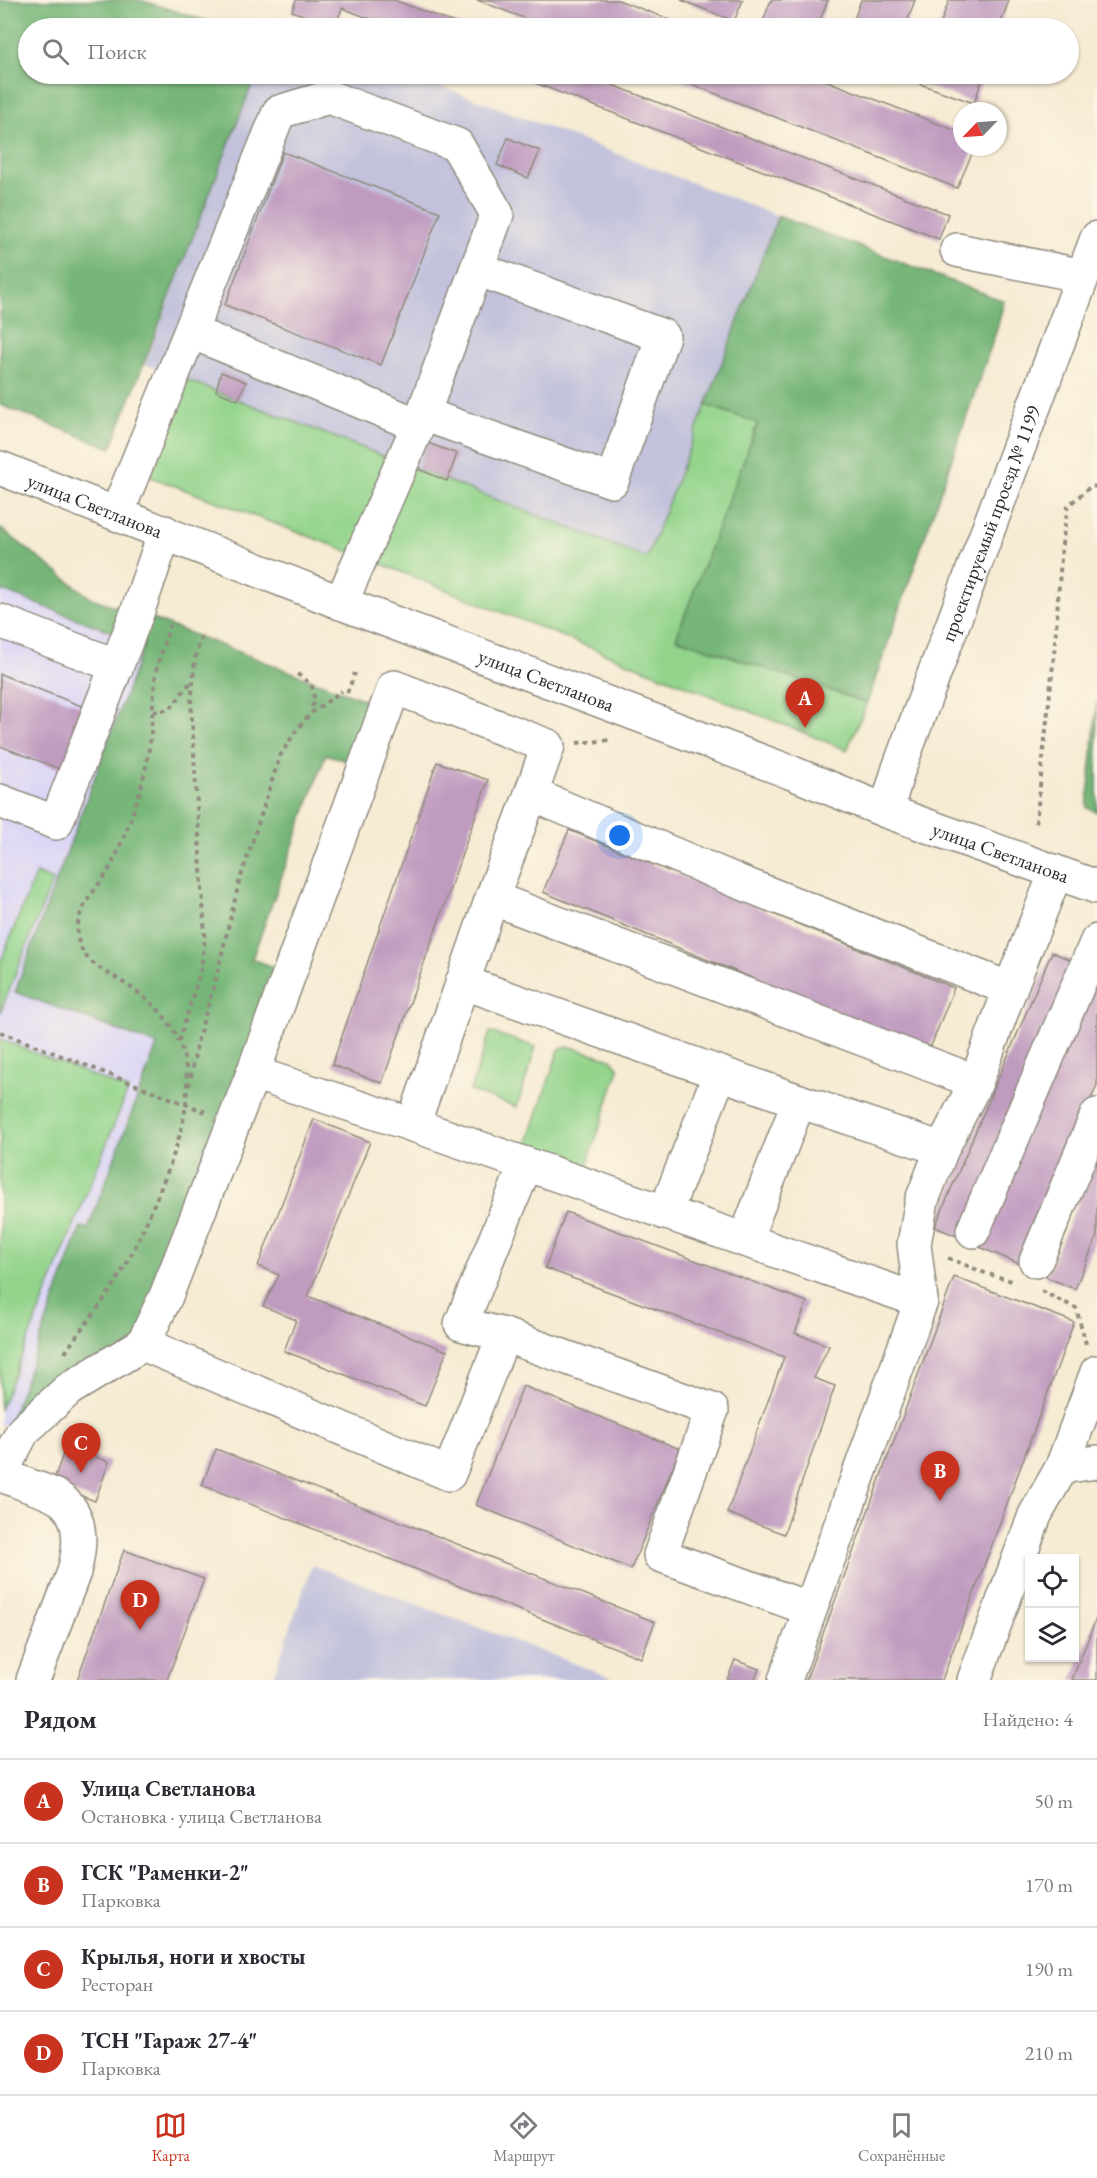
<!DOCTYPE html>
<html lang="ru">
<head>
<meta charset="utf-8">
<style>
  body { margin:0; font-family:"EB Garamond",serif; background:#f7f7f7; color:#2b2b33 }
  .controls { position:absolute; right:18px; bottom:18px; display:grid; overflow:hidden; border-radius:0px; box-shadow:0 2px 4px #0004 }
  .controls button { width:54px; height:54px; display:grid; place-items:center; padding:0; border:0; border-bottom:2px solid #e1e1e2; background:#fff; color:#2b2b33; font:30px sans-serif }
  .compass { position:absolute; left:953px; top:102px; width:54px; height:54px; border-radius:50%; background:#fff; box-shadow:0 2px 4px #0004; rotate:245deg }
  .you { position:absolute; left:620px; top:836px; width:21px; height:21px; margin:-15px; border:4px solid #fff; border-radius:50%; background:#1a73e8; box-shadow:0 0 0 9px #1a73e833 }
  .badge { display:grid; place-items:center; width:39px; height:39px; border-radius:50%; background:#c8321e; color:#fff; font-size:20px; font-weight:700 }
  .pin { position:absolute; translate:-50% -50px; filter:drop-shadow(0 2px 3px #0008) }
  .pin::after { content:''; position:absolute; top:32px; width:21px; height:18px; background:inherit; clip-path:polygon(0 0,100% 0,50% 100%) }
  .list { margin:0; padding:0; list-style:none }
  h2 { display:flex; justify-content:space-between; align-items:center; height:78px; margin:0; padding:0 24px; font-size:26px }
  h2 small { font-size:20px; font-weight:400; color:#7c7c81 }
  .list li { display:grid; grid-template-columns:39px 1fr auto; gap:18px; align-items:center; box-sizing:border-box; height:84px; padding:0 24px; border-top:2px solid #e1e1e2 }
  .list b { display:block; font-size:22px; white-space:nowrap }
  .list p { margin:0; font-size:20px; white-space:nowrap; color:#7c7c81 }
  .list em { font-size:20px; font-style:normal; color:#7c7c81 }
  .icon { flex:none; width:33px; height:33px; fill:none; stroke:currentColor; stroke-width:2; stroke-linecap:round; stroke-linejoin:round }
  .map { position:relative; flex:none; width:1097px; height:1680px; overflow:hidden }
  .search { position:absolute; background:#fff; box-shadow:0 2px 4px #0004; left:18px; right:18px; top:18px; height:66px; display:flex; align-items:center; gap:15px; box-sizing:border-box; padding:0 21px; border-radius:33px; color:#7c7c81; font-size:22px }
  .sheet { height:414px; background:#fff }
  nav { display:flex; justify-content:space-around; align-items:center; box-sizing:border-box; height:84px; border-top:2px solid #e1e1e2; background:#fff; font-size:16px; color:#7c7c81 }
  nav a { display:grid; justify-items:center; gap:3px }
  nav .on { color:#c8321e }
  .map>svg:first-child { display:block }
</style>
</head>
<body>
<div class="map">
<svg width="1097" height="1680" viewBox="0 0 1097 1680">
  <rect width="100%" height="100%" fill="#fcf5e5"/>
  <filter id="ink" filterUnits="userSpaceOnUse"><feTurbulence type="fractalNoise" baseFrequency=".0167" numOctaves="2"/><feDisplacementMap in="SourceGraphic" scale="12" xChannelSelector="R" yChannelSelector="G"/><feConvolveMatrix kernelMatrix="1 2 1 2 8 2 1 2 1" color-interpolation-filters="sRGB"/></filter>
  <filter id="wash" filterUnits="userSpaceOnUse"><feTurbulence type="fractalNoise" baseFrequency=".008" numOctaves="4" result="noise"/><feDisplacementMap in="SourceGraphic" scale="24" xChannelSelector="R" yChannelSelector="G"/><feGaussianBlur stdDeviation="1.35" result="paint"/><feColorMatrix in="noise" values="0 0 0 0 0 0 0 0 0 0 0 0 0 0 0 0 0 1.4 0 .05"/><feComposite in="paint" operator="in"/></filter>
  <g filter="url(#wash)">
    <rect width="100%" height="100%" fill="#f6ebd3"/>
    <polygon fill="#dcd6f6" points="0,590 145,644 15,992 157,1045 88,1230 81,1228 8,1427 0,1424"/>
    <g fill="#c2c2dc">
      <polygon points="256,74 410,74 778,216 647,558 145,364"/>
      <polygon points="312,1565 618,1680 272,1680"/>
    </g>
    <g fill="#93d48c" stroke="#5f805c" stroke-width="1.5">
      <polygon points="174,375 647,558 706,405 758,423 676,638 867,703 847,750 361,556 135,471"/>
      <polygon points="36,873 53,880 0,1013 0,963"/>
      <polygon points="490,1032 536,1047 517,1107 470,1091"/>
      <polygon points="0,1039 128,1090 0,1410"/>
      <polygon points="567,1046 611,1059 619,1069 585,1171 525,1150 559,1049"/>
    </g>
    <g fill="#76b678" stroke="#507052" stroke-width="1.5">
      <polygon points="0,0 140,0 230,28 28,28 28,74 256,74 111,448 0,405"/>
      <polygon points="778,216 1004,301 997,329 867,703 676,638 758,423 706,405"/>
      <polygon points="0,528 91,598 155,620 386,708 364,767 326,754 252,959 290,973 143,1344 8,1427 81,1227 88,1229 157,1045 15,992 144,644 0,590"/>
      <polygon points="1097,701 1097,812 1087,808"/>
    </g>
    <g id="blocks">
      <g fill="#c09bc0">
        <polygon points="296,0 394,0 467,28 394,28 342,8 335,27 292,11"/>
        <polygon points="477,0 618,0 692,28 550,28"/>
        <polygon points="681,0 743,0 734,21"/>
        <polygon points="771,0 828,0 817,28 766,28 761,27"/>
        <polygon points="861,0 915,0 905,28 851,28"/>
        <polygon points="949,0 1009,0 999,28 939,28"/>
        <polygon points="512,74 584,74 948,214 939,239"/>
        <polygon points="665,74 809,74 962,133 962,147 975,147 957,188"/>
        <polygon points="924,74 984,74 974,103 920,84"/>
        <polygon points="508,138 540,151 528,178 497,165"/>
        <polygon points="283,152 440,212 381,365 225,305"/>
        <polygon points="221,372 246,382 238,400 216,391"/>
        <polygon points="428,443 457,454 447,481 418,469"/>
        <polygon points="0,674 89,709 65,771 0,746"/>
        <polygon points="437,762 488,780 382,1083 332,1065"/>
        <polygon points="569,830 954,988 929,1051 543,892"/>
        <polygon points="1052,952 1080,964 964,1239 935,1227"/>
        <polygon points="1097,978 1097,1085 1022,1265 975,1245"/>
        <polygon points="314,1119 370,1142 308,1296 447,1351 425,1406 284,1351 296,1320 263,1306 279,1275 258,1266"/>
        <polygon points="1097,1156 1097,1236 1075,1289 1046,1277"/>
        <polygon points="566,1212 807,1302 795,1333 829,1346 814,1378 835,1386 784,1534 727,1513 784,1357 545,1268"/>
        <polygon points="954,1277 1074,1322 942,1680 806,1680"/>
        <polygon points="523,1386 680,1449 631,1569 476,1505"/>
        <polygon points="66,1446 109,1462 95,1501 52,1485"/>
        <polygon points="216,1449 655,1622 641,1658 202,1485"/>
        <polygon points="124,1550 204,1579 167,1680 77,1680"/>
        <polygon points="1097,1616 1097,1680 1072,1680"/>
        <polygon points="735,1660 759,1669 754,1680 727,1680"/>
      </g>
    </g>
  </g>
  <g filter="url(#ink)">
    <use href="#blocks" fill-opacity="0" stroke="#908b7f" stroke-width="1.5"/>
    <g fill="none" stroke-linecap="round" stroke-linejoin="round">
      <defs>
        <g id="minor">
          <polyline points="957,250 1083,276"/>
          <polyline points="191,332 418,425"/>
          <polyline points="423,414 612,481 663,336 477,269"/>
          <path id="s1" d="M0,468L341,603L790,772L886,811L1097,887"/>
          <polyline points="117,513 279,112 329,97 457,145 497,214 423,414 341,603"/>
          <polyline points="0,621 117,666"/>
          <polyline points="0,801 56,823 137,613 165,532"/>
          <path id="s2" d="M886,811L899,768L1097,238"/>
          <polyline points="492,898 976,1082"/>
          <polyline points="462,982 799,1101 942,1149"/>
          <polyline points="253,1073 394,687 548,746 531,794"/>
          <polyline points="413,1125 492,898 531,794 737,881 1010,989"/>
          <polyline points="665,1213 720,1073"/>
          <polyline points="973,1231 1097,941"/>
          <polyline points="745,1240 799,1101"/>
          <polyline points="1036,1261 1097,1115"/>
          <polyline points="504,1335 712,1410 660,1555 810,1609"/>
          <polyline points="143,1344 449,1474 504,1335 461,1324 526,1164"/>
          <polyline points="1062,1467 1097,1372"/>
          <polyline points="0,1475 23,1431 69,1389 143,1344 166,1296 253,1073 413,1125 921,1301"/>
          <path d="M0,1476C8,1476 21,1483 30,1486C41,1490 55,1494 64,1502C84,1520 80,1549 74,1572L33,1680"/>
          <polyline points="785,1680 921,1301 914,1244 922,1200 942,1149 976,1082 1010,989 1056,872"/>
          <polyline points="974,1680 1035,1515 1062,1467 1097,1462"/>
        </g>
      </defs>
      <use href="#minor" stroke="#908b7f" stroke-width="36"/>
      <g stroke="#908b7f" stroke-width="4" stroke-dasharray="4.5 4.5" stroke-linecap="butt">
        <path d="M297,674C316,686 316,691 311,712"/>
        <polyline points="347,693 355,673"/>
        <path d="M153,711C179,713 175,695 192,682"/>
        <polyline points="577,743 611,740"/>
        <polyline points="1036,823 1054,655 1062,544 1068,506 1091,486 1097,487"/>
        <polyline points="0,1032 206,1112"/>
        <polyline points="179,1041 201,969 205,937 191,704 195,659 201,637"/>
        <polyline points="189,1086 198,1039 216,978 239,883 280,756 297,729 311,713 342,691"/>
        <polyline points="948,1258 985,1273 1012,1281"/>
        <polyline points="1041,1291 1076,1308 1086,1344"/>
        <path d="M65,1353C80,1329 100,1308 115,1283C131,1258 143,1230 155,1202C180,1143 210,1068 160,1012C149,1000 135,990 121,981C103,969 82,962 78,938C73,907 101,887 113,862C117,854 120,845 124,837C134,810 144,783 148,754C153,728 152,700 156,673C159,657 165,641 170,625"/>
      </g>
      <use href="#minor" stroke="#fff" stroke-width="33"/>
    </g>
  </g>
  <g text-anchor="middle" stroke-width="4.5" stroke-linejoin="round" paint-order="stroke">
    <g font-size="20" fill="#2b2b2b" stroke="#fcf5e5">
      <text dy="7" stroke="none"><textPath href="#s1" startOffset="102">улица Светланова</textPath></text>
      <text dy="7" stroke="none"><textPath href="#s2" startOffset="306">проектируемый проезд № 1199</textPath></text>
      <text dy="7" stroke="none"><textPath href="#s1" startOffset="586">улица Светланова</textPath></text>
      <text dy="7" stroke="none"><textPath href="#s1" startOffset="1072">улица Светланова</textPath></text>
    </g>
  </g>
</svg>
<div class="controls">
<button><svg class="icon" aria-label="locate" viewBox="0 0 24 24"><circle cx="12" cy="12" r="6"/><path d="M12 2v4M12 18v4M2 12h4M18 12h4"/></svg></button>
<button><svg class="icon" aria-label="layers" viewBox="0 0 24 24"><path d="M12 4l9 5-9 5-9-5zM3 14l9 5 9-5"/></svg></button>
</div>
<svg class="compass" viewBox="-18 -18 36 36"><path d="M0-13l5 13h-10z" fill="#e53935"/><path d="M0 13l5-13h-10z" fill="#7c7c81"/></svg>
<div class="you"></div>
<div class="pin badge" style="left:805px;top:728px">A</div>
<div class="pin badge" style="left:940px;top:1501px">B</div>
<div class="pin badge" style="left:81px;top:1473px">C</div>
<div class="pin badge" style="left:140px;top:1630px">D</div>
<div class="search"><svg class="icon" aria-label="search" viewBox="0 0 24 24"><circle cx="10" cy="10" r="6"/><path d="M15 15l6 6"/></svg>Поиск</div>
</div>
<section class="sheet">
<h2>Рядом<small>Найдено: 4</small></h2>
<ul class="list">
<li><span class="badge">A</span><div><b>Улица Светланова</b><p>Остановка · улица Светланова</p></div><em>50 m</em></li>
<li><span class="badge">B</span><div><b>ГСК &quot;Раменки-2&quot;</b><p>Парковка</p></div><em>170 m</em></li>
<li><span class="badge">C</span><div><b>Крылья, ноги и хвосты</b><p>Ресторан</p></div><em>190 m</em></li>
<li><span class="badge">D</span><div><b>ТСН &quot;Гараж 27-4&quot;</b><p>Парковка</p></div><em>210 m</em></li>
</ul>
</section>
<nav>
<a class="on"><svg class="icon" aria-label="map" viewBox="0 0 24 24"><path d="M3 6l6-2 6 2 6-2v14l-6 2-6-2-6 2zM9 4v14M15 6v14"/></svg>Карта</a>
<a><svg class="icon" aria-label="directions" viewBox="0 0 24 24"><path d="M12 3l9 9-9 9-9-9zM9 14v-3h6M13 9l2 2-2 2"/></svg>Маршрут</a>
<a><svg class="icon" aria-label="saved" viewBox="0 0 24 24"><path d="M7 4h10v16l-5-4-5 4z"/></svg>Сохранённые</a>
</nav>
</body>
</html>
